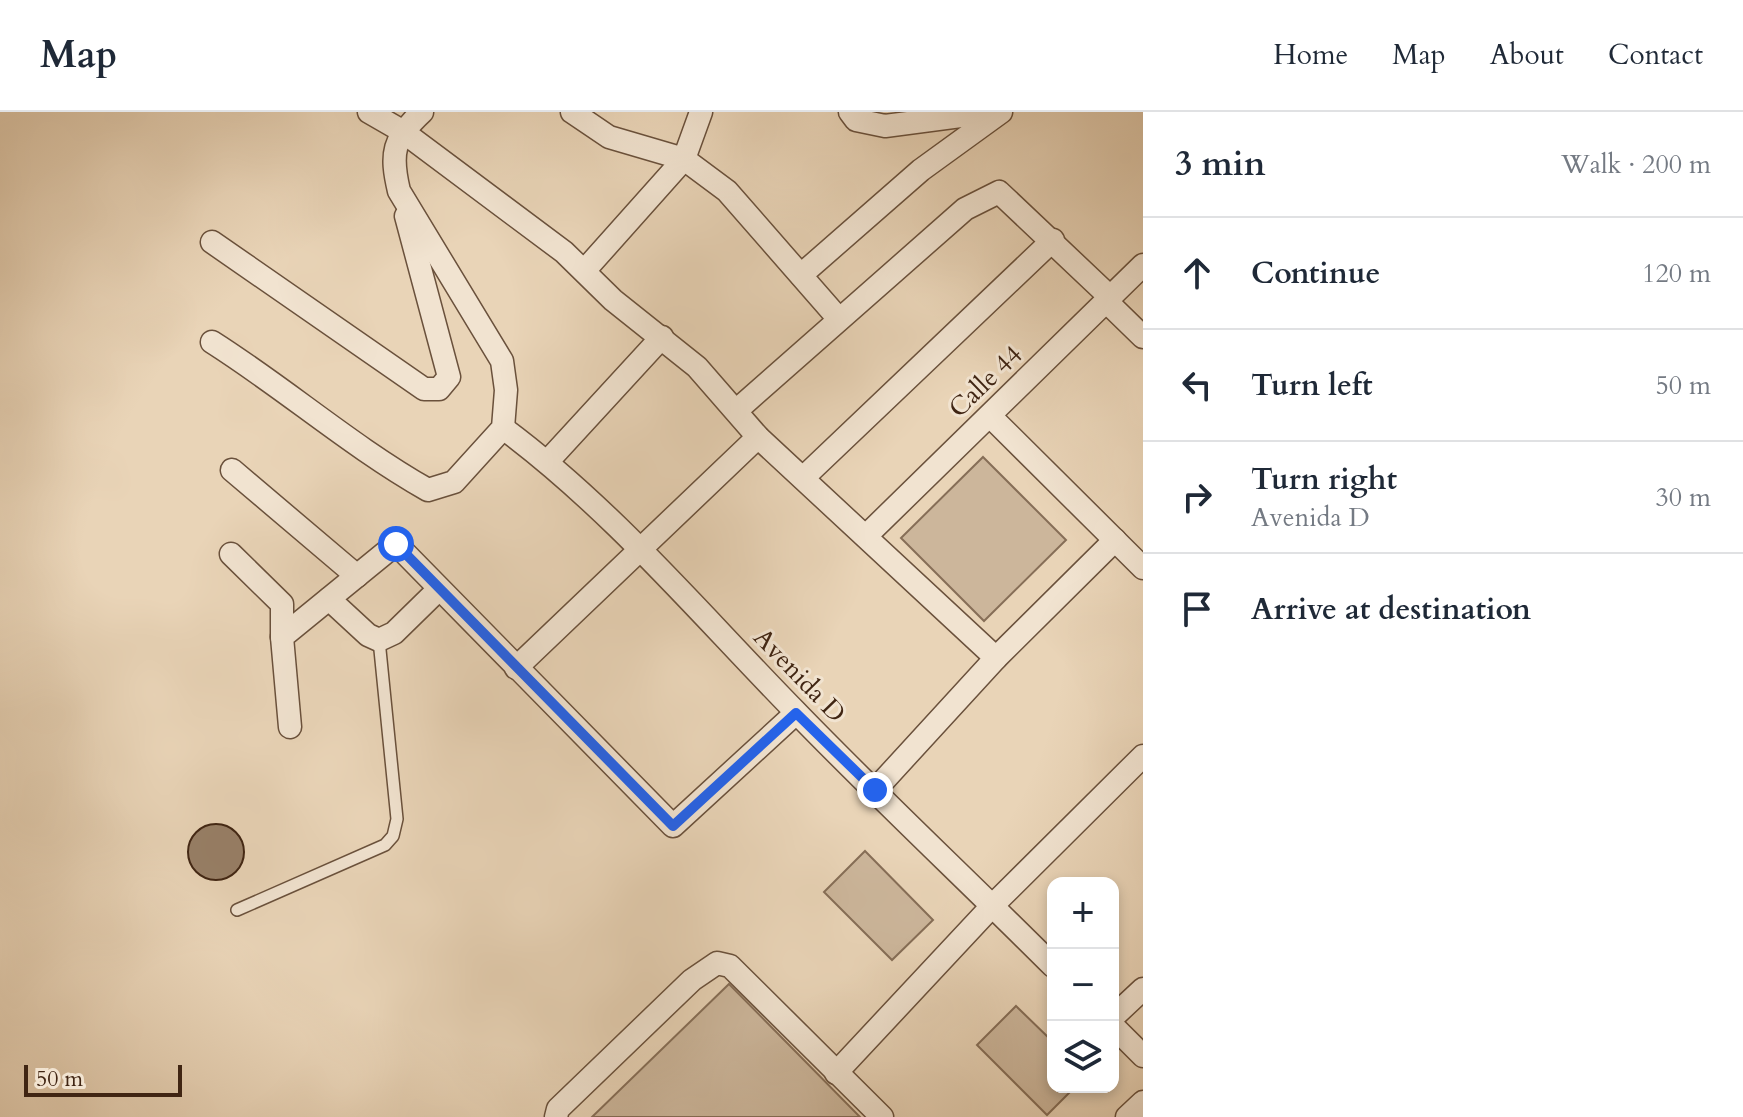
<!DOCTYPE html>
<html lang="en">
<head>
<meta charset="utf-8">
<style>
  body { margin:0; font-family:Cardo,serif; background:#f6f6f7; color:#1f2937 }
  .controls { position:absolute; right:24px; bottom:24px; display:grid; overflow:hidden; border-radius:16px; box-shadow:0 4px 12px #0003 }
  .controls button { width:72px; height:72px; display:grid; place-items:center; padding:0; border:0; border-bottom:2px solid #e0e1e3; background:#fff; color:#1f2937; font:40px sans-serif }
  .scale { position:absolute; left:24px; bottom:20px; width:158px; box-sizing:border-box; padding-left:8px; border:4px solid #402513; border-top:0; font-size:22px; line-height:28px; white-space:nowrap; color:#402513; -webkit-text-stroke:6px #f1e3d0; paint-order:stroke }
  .stop { position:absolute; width:24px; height:24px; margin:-18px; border:6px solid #2563eb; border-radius:50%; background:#fff }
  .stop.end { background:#2563eb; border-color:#fff; box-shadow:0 2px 8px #0008 }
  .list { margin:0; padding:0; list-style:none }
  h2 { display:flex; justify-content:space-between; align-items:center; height:104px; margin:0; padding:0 32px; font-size:34px }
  h2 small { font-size:26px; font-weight:400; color:#747a83 }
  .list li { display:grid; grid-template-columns:52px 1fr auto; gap:24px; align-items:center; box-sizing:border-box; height:112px; padding:0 32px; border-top:2px solid #e0e1e3 }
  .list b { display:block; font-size:30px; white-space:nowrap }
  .list p { margin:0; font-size:26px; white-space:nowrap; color:#747a83 }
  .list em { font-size:26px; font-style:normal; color:#747a83 }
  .icon { flex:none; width:44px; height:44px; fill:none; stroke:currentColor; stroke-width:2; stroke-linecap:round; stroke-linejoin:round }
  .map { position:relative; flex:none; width:1143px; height:1005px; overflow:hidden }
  header { display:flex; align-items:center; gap:48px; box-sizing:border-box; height:112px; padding:0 40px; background:#fff; border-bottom:2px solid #e0e1e3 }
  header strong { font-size:38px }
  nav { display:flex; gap:44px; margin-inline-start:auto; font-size:28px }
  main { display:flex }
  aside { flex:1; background:#fff }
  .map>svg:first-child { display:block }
</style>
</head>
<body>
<header>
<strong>Map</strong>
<nav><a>Home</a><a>Map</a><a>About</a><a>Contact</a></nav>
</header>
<main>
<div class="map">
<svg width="1143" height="1005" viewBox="0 0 1143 1005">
  <rect width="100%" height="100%" fill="#e9d4b7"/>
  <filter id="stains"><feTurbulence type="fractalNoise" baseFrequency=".0025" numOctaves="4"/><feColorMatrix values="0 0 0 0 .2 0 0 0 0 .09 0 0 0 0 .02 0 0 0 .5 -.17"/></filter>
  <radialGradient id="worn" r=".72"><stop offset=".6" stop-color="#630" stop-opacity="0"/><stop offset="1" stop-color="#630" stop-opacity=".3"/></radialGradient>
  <g fill="#ccb69b" stroke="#866e57" stroke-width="2">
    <polygon points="983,345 1066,428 984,509 901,426"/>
    <polygon points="865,739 933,808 892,848 824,780"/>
    <polygon points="729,872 860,1005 592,1005"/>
    <polygon points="1016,894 1053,930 1053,975 1075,975 1047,1003 977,933"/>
  </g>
  <circle fill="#988068" stroke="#402513" stroke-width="2" cx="216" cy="740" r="28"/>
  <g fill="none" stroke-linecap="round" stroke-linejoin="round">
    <defs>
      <polyline id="lane" points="237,798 385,733 393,724 397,707 379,528"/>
      <g id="street">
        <polyline points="369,0 402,19 564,140 613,188 697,255 758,325 996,546"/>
        <polyline points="572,0 609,25 684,47 727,79 838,206"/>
        <polyline points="850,0 856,8 885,14 991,0"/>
        <polyline points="212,130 424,277 439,277 449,265 406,104"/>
        <polyline points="585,158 684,47 701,0"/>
        <polyline points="801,163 921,58 1001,0"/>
        <polyline points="1106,189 1143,225"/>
        <path d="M212,230C286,277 352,335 428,378L454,370L503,316L506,278L502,249L399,79C390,41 393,27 422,0"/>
        <polyline points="737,298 965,97 999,80 1110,185"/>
        <polyline points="990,304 1143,456"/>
        <path d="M503,316C611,396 700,502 794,598C878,685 967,768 1053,854"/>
        <polyline points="548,349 662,225"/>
        <polyline points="232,358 357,464"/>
        <polyline points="803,366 1053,128"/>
        <polyline points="866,424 1143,153"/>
        <polyline points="231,442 282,492 282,525"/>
        <polyline points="329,487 368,523 379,528 394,521 439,477"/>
        <polyline points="516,556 758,325"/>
        <polyline points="290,615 282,525 396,432 673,714 796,601"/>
        <polyline points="875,678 996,546 1115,428"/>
        <polyline points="1113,905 1143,877"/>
        <polyline points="1113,914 1143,944"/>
        <polyline points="836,961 993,793 1143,644"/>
        <polyline points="556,1005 558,997 692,868 717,851 730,854 882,1005"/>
        <polyline points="1127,1005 1143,990"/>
      </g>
    </defs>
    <use href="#lane" stroke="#6a513c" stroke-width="14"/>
    <use href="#street" stroke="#6a513c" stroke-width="25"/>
    <use href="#lane" stroke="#f1e3d0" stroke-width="11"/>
    <use href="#street" stroke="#f1e3d0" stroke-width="22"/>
  </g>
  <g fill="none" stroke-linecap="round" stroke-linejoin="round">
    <polyline stroke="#2563eb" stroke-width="10" points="396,432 673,714 796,601 875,678"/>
  </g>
  <g text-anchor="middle" stroke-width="6" stroke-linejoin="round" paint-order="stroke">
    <g font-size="26" fill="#402513" stroke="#f1e3d0">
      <text transform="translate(985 269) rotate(-44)" y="9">Calle 44</text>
      <text transform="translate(800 563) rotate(46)" y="9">Avenida D</text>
    </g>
  </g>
  <rect width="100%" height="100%" filter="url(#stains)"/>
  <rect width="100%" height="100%" fill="url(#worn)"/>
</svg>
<div class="controls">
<button>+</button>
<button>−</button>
<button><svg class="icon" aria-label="layers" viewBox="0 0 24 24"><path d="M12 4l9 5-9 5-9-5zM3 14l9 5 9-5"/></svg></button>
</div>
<div class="scale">50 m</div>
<div class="stop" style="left:396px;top:432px"></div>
<div class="stop end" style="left:875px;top:678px"></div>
</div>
<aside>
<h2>3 min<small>Walk · 200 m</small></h2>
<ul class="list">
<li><svg class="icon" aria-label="ahead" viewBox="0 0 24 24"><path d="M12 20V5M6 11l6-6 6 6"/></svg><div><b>Continue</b></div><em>120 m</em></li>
<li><svg class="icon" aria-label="left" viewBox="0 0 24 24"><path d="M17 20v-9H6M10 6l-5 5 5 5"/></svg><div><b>Turn left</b></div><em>50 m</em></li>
<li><svg class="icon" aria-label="right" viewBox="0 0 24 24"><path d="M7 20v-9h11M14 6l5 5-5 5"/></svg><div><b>Turn right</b><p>Avenida D</p></div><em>30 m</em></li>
<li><svg class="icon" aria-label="arrive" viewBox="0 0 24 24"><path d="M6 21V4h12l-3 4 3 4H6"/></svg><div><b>Arrive at destination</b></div></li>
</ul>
</aside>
</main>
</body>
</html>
